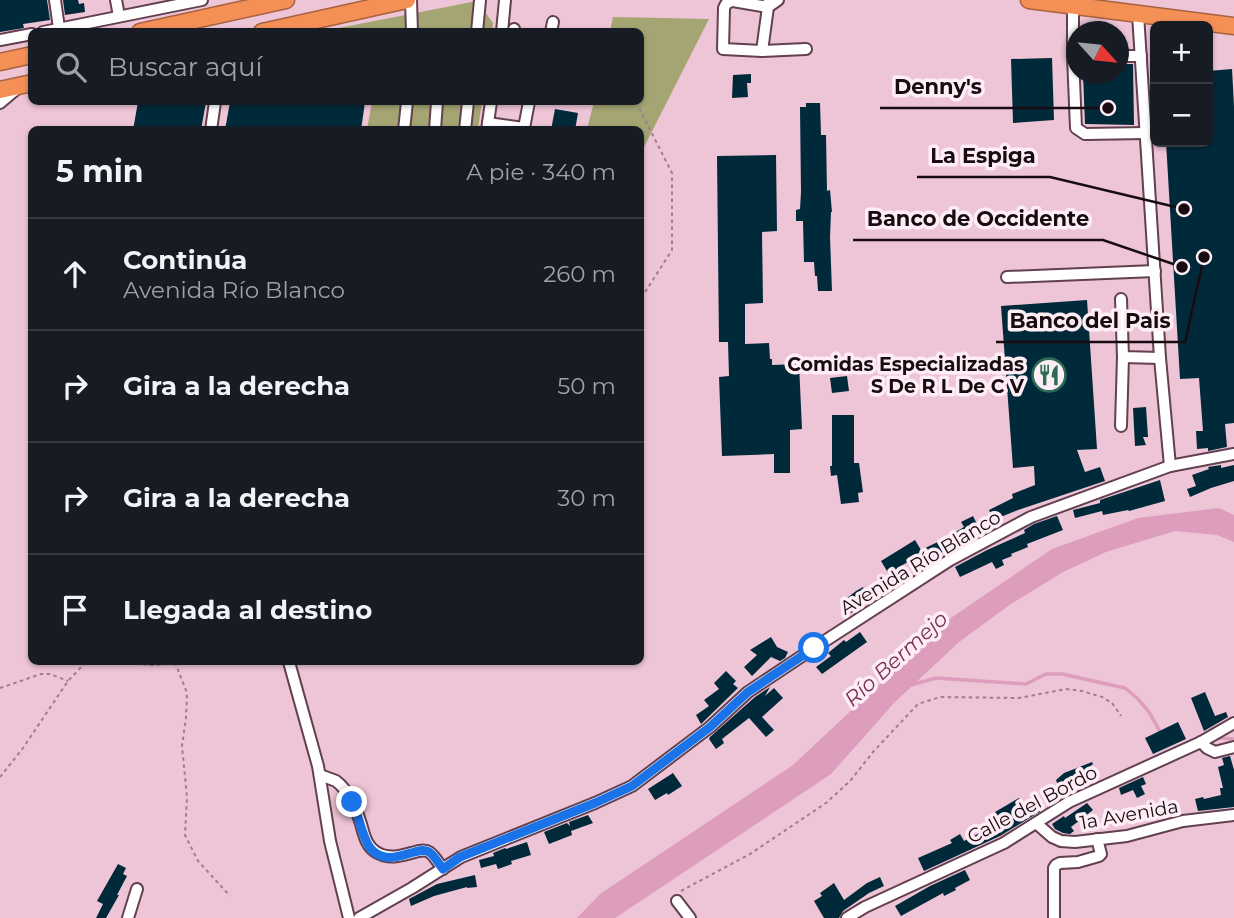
<!DOCTYPE html>
<html lang="es">
<head>
<meta charset="utf-8">
<style>
  body { margin:0; font-family:Montserrat,sans-serif; background:#20242c; color:#f1f3f6 }
  .controls { position:absolute; right:21px; top:21px; display:grid; overflow:hidden; border-radius:10px; box-shadow:0 2px 5px #0004 }
  .controls button { width:63px; height:63px; display:grid; place-items:center; padding:0; border:0; border-bottom:2px solid #363941; background:#171b24; color:#f1f3f6; font:35px sans-serif }
  .compass { position:absolute; left:1066px; top:21px; width:63px; height:63px; border-radius:50%; background:#171b24; box-shadow:0 2px 5px #0004; rotate:117deg }
  .stop { position:absolute; width:21px; height:21px; margin:-16px; border:5px solid #1a73e8; border-radius:50%; background:#fff }
  .stop.end { background:#1a73e8; border-color:#fff; box-shadow:0 2px 7px #0008 }
  .list { margin:0; padding:0; list-style:none }
  h2 { display:flex; justify-content:space-between; align-items:center; height:91px; margin:0; padding:0 28px; font-size:30px }
  h2 small { font-size:23px; font-weight:400; color:#9ea1a6 }
  .list li { display:grid; grid-template-columns:46px 1fr auto; gap:21px; align-items:center; box-sizing:border-box; height:112px; padding:0 28px; border-top:2px solid #363941 }
  .list b { display:block; font-size:26px; white-space:nowrap }
  .list p { margin:0; font-size:23px; white-space:nowrap; color:#9ea1a6 }
  .list em { font-size:23px; font-style:normal; color:#9ea1a6 }
  .icon { flex:none; width:38px; height:38px; fill:none; stroke:currentColor; stroke-width:2; stroke-linecap:round; stroke-linejoin:round }
  .map { position:relative; flex:none; width:1234px; height:918px; overflow:hidden }
  .search { position:absolute; background:#171b24; box-shadow:0 2px 5px #0004; left:28px; top:28px; width:616px; height:77px; display:flex; align-items:center; gap:18px; box-sizing:border-box; padding:0 24px; border-radius:10px; color:#9ea1a6; font-size:26px }
  .panel { position:absolute; background:#171b24; box-shadow:0 2px 5px #0004; left:28px; top:126px; width:616px; height:539px; border-radius:10px }
  .map>svg:first-child { display:block }
</style>
</head>
<body>
<div class="map">
<svg width="1234" height="918" viewBox="0 0 1234 918">
  <rect width="100%" height="100%" fill="#eec4d7"/>
  <g fill="#a4a572">
    <polygon points="477,1 493,23 492,31 318,32"/>
    <polygon points="613,17 709,19 641,153 640,130 587,129 594,102 640,102 640,32 610,31"/>
    <polygon points="372,102 482,102 478,129 367,130"/>
  </g>
  <polygon fill="#dd9dbc" points="1219,508 1234,515 1234,542 1217,535 1175,531 1106,552 1063,572 1011,604 959,642 895,702 831,774 615,918 577,918 600,894 793,765 948,620 1052,549 1138,518"/>
  <g fill="none" stroke-linecap="round" stroke-linejoin="round">
    <g stroke="#dd9dbc" stroke-width="3.5">
      <polyline points="911,685 936,678 1026,684 1046,674 1062,674 1125,688 1137,698 1149,712 1162,735"/>
      <polyline points="1217,738 1234,739"/>
    </g>
  </g>
  <g fill="#002a3a">
    <polygon points="0,0 47,0 50,20 23,24 24,28 0,32"/>
    <polygon points="63,0 78,0 79,4 84,3 85,12 65,15"/>
    <polygon points="1052,58 1054,120 1013,123 1011,59"/>
    <polygon points="1118,64 1133,64 1134,125 1085,124 1083,74 1118,74"/>
    <polygon points="1232,69 1234,106 1234,423 1225,424 1227,447 1208,451 1208,448 1197,449 1196,431 1203,431 1199,378 1180,379 1166,142 1208,142 1208,71"/>
    <polygon points="751,74 751,83 747,83 748,97 732,98 733,75"/>
    <polygon points="138,102 206,102 201,130 133,130"/>
    <polygon points="230,102 365,102 361,130 225,130"/>
    <polygon points="806,103 820,103 821,135 826,135 827,191 830,190 832,212 831,212 830,237 832,291 818,291 817,276 815,276 814,262 804,262 803,221 796,221 796,210 800,209 801,192 800,107 806,107"/>
    <polygon points="555,109 578,113 575,130 551,130"/>
    <polygon points="776,155 777,231 762,232 763,303 745,304 745,344 769,343 770,359 772,359 772,365 799,364 802,429 790,430 790,473 774,473 774,454 722,456 719,377 729,376 728,342 719,342 717,156"/>
    <polygon points="1087,300 1097,449 1077,450 1085,472 1100,467 1105,481 1018,510 993,520 989,510 1013,498 1012,494 1035,485 1034,466 1013,468 1001,306"/>
    <polygon points="847,376 849,391 832,393 830,378"/>
    <polygon points="1146,407 1148,437 1143,437 1146,445 1135,446 1133,408"/>
    <polygon points="832,415 854,415 854,463 859,463 863,492 858,493 859,502 841,504 837,475 831,476 830,466 832,466"/>
    <polygon points="1221,465 1221,468 1234,465 1234,481 1211,488 1190,497 1187,489 1196,486 1192,475 1209,469 1208,467"/>
    <polygon points="1160,480 1165,501 1129,511 1128,510 1103,515 1102,511 1075,518 1073,510 1100,503 1100,500"/>
    <polygon points="973,516 982,534 934,556 935,559 924,565 919,556 897,568 902,576 893,581 881,561 915,540 921,550 944,539 964,527 961,522"/>
    <polygon points="1057,516 1063,530 1027,544 1028,547 1011,554 1012,556 1002,560 1004,565 996,569 992,562 960,577 955,567 987,550 1025,533 1024,530 1034,524"/>
    <polygon points="863,587 869,598 851,613 842,602 856,591"/>
    <polygon points="860,632 867,642 822,674 816,667 831,656 828,653 844,640 846,642"/>
    <polygon points="771,637 777,647 788,652 785,658 780,661 771,657 752,676 744,667 757,655 750,650"/>
    <polygon points="726,671 736,681 733,684 738,688 701,724 696,715 709,706 704,700 719,689 714,683"/>
    <polygon points="770,687 765,696 774,688 783,698 762,717 774,730 766,737 749,718 722,739 724,743 716,749 709,739 710,737 755,697"/>
    <polygon points="1205,692 1215,716 1226,712 1228,717 1204,731 1191,698"/>
    <polygon points="1178,722 1186,739 1153,754 1145,738"/>
    <polygon points="1230,756 1234,770 1234,807 1198,811 1195,799 1203,797 1204,799 1221,795 1220,788 1223,788 1218,767 1224,765 1222,758"/>
    <polygon points="1092,762 1093,764 1068,785 1069,789 1061,792 1056,780 1064,773"/>
    <polygon points="673,773 682,786 668,795 667,793 655,800 648,789"/>
    <polygon points="1143,777 1146,784 1141,786 1145,794 1137,798 1133,790 1121,795 1119,788"/>
    <polygon points="1019,798 1027,811 1038,806 1041,811 1000,836 924,871 918,858 952,843 950,840 960,834 964,841 1001,822 995,812"/>
    <polygon points="1087,803 1093,810 1071,827 1074,831 1070,834 1063,833 1055,829 1052,824 1064,816 1065,818"/>
    <polygon points="588,815 593,823 571,831 572,835 549,844 544,832 567,823 570,826 569,822"/>
    <polygon points="527,842 531,855 511,861 512,864 498,869 496,864 481,868 479,860 494,856 493,853 505,848 506,849"/>
    <polygon points="118,864 126,868 123,874 127,876 117,895 119,895 106,918 96,918 103,904 97,901"/>
    <polygon points="965,870 970,880 955,888 956,890 944,896 943,893 901,916 895,906 930,886"/>
    <polygon points="475,875 477,887 467,888 467,887 434,896 411,906 409,899 437,884"/>
    <polygon points="880,877 884,886 869,893 843,911 839,918 824,918 814,901 822,896 820,893 834,883 844,900 867,883"/>
  </g>
  <g fill="none" stroke-linecap="round" stroke-linejoin="round">
    <defs>
      <g id="minor">
        <polyline points="55,0 59,28"/>
        <polyline points="116,0 119,16"/>
        <polyline points="411,0 412,32"/>
        <polyline points="733,0 726,4 724,8 723,49 762,51"/>
        <polyline points="778,0 768,7 762,51 806,49"/>
        <polyline points="733,1 768,7 768,3"/>
        <polyline points="1073,6 1073,56 1076,128 1085,134 1146,133"/>
        <polyline points="1138,14 1160,358 1170,466"/>
        <polyline points="43,32 202,0"/>
        <polyline points="477,32 480,0"/>
        <polyline points="502,32 505,0"/>
        <polyline points="513,32 514,29"/>
        <polyline points="551,32 553,22"/>
        <polyline points="0,40 32,34"/>
        <polyline points="1118,56 1141,56"/>
        <polyline points="0,103 19,87"/>
        <polyline points="488,123 524,128 529,102"/>
        <polyline points="211,130 215,102"/>
        <polyline points="404,130 407,102"/>
        <polyline points="435,130 437,102"/>
        <polyline points="465,130 468,102"/>
        <polyline points="487,130 491,102"/>
        <polyline points="1007,277 1155,271"/>
        <polyline points="1121,299 1123,357 1160,358"/>
        <polyline points="1121,426 1123,357"/>
        <polyline points="289,662 318,766 330,841 349,918"/>
        <polyline points="1201,742 1207,748 1215,752 1234,747"/>
        <path d="M320,775C325,777 331,779 336,781C348,790 357,809 361,824C364,834 366,846 376,852C397,865 419,845 429,852C434,855 439,864 443,869"/>
        <polyline points="1036,823 1052,837 1061,841 1075,842 1127,836 1183,821 1234,815"/>
        <polyline points="677,901 690,918"/>
        <polyline points="128,918 137,889"/>
        <polyline points="359,918 412,888 461,857 595,803 632,786 710,727 748,692 814,648 950,560 1031,517 1170,466 1234,454"/>
        <polyline points="847,918 865,907 1004,843 1069,802 1201,742 1234,723"/>
        <polyline points="1054,918 1054,868 1056,865 1060,863 1078,862 1099,856 1101,854 1097,839"/>
      </g>
      <g id="highway">
        <polyline points="1029,0 1234,26"/>
        <polyline points="140,32 286,0"/>
        <polyline points="262,32 407,0"/>
        <polyline points="0,62 32,55"/>
        <polyline points="0,90 32,83"/>
      </g>
    </defs>
    <use href="#minor" stroke="#624050" stroke-width="14"/>
    <use href="#highway" stroke="#a7613e" stroke-width="19"/>
    <g stroke="#9e7e8d" stroke-width="2" stroke-dasharray="3.5 3.5" stroke-linecap="butt">
      <polyline points="636,102 672,173 672,250 640,300"/>
      <polyline points="115,662 152,665 195,662"/>
      <polyline points="175,662 187,693 186,718 182,746 187,797 185,835 198,861 230,896"/>
      <polyline points="86,663 113,662"/>
      <polyline points="0,688 41,674 50,674 68,681"/>
      <polyline points="0,777 23,748 68,681 86,662"/>
      <polyline points="681,891 750,854 826,803 850,781 873,752 918,704 940,697 1019,698 1066,689 1082,691 1102,697 1112,703 1121,716"/>
    </g>
    <use href="#minor" stroke="#fff" stroke-width="10"/>
    <use href="#highway" stroke="#f49056" stroke-width="16"/>
  </g>
  <g fill="none" stroke-linecap="round" stroke-linejoin="round">
    <path stroke="#1a73e8" stroke-width="9" d="M352,802C359,815 363,841 371,849C390,870 417,844 429,852C434,855 439,864 443,869L460,857L595,803L632,786L710,727L748,692L814,648"/>
  </g>
  <defs>
    <symbol id="restaurant-ring" viewBox="-11 -11 22 22"><circle r="9.5" fill="#feedf5" stroke="#2e6b57" stroke-width="1.5"/><path d="M-5-6h1v4h1v-4h1v4h1v-4h1v5L-1.5 .5V6h-2V.5L-5-1ZM5-6V6H3V1.5H1.5Q1.5-4 5-6Z" fill="#2e6b57"/></symbol>
  </defs>
  <g fill-rule="evenodd">
    <use href="#restaurant-ring" x="1030" y="356" width="38" height="38"/>
  </g>
  <g text-anchor="middle" stroke-width="7" stroke-linejoin="round" paint-order="stroke">
    <g font-size="19" font-weight="bold" fill="#180b11" stroke="#feedf5" text-anchor="end">
      <text x="1024" y="371">Comidas Especializadas<tspan x="1024" dy="22">S De R L De C V</tspan></text>
    </g>
    <g font-size="19" fill="#180b11" stroke="#feedf5">
      <text transform="translate(920 562) rotate(-31)" y="7">Avenida Río Blanco</text>
      <text transform="translate(1032 804) rotate(-28)" y="7">Calle del Bordo</text>
      <text transform="translate(1129 814) rotate(-10)" y="7">1a Avenida</text>
    </g>
    <g font-size="21" font-style="italic" fill="#7b3059" stroke="#feedf5">
      <text transform="translate(896 659) rotate(-42)" y="7">Río Bermejo</text>
    </g>
  </g>
  <path fill="none" stroke="#180b11" stroke-width="2.5" d="M1108 108L996 108H880M1184 209L1050 177H917M1182 267L1103 240H853M1204 257L1185 342H996"/>
  <g fill="#180b11" stroke="#feedf5" stroke-width="2.5">
    <circle cx="1108" cy="108" r="7"/>
    <circle cx="1184" cy="209" r="7"/>
    <circle cx="1182" cy="267" r="7"/>
    <circle cx="1204" cy="257" r="7"/>
  </g>
  <g font-size="21" text-anchor="middle" font-weight="bold" fill="#180b11" stroke="#feedf5" stroke-width="7" stroke-linejoin="round" paint-order="stroke">
    <text x="938" y="94">Denny's</text>
    <text x="983" y="163">La Espiga</text>
    <text x="978" y="226">Banco de Occidente</text>
    <text x="1090" y="328">Banco del Pais</text>
  </g>
</svg>
<div class="controls">
<button>+</button>
<button>−</button>
</div>
<svg class="compass" viewBox="-18 -18 36 36"><path d="M0-13l5 13h-10z" fill="#e53935"/><path d="M0 13l5-13h-10z" fill="#9ea1a6"/></svg>
<div class="stop" style="left:814px;top:648px"></div>
<div class="stop end" style="left:352px;top:802px"></div>
<div class="search"><svg class="icon" aria-label="search" viewBox="0 0 24 24"><circle cx="10" cy="10" r="6"/><path d="M15 15l6 6"/></svg>Buscar aquí</div>
<section class="panel">
<h2>5 min<small>A pie · 340 m</small></h2>
<ul class="list">
<li><svg class="icon" aria-label="ahead" viewBox="0 0 24 24"><path d="M12 20V5M6 11l6-6 6 6"/></svg><div><b>Continúa</b><p>Avenida Río Blanco</p></div><em>260 m</em></li>
<li><svg class="icon" aria-label="right" viewBox="0 0 24 24"><path d="M7 20v-9h11M14 6l5 5-5 5"/></svg><div><b>Gira a la derecha</b></div><em>50 m</em></li>
<li><svg class="icon" aria-label="right" viewBox="0 0 24 24"><path d="M7 20v-9h11M14 6l5 5-5 5"/></svg><div><b>Gira a la derecha</b></div><em>30 m</em></li>
<li><svg class="icon" aria-label="arrive" viewBox="0 0 24 24"><path d="M6 21V4h12l-3 4 3 4H6"/></svg><div><b>Llegada al destino</b></div></li>
</ul>
</section>
</div>
</body>
</html>
